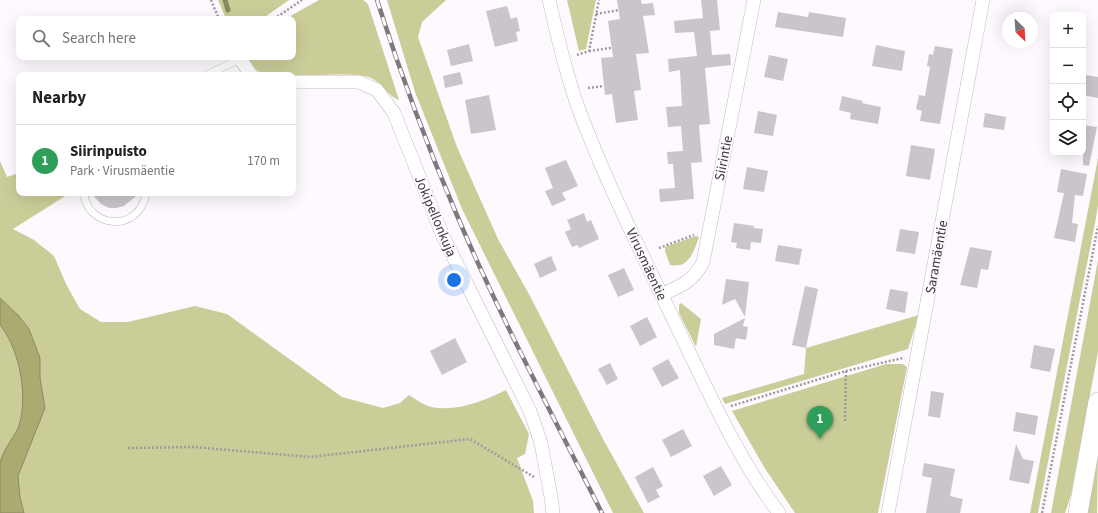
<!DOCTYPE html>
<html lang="en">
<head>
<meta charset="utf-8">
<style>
  body { margin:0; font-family:"Source Sans 3",sans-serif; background:#f6f6f6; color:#202124 }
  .controls { position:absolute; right:12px; top:12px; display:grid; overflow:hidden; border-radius:8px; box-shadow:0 4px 16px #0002 }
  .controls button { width:36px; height:36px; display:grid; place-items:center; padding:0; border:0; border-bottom:1px solid #e0e0e0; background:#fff; color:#202124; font:20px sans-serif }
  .compass { position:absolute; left:1002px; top:12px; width:36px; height:36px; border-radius:50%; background:#fff; box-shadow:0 4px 16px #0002; rotate:155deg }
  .you { position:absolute; left:454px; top:280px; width:14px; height:14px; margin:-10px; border:3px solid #fff; border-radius:50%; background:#1a73e8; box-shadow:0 0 0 6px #1a73e833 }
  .badge { display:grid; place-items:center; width:26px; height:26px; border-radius:50%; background:#7e7d25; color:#fff; font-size:13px; font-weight:700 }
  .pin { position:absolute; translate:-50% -33px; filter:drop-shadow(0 1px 2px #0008) }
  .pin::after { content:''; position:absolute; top:21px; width:14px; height:12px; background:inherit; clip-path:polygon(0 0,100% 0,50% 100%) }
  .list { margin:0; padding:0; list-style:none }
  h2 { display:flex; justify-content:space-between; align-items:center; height:52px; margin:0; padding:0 16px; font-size:17px }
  h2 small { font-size:13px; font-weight:400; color:#757577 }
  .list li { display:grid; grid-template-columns:26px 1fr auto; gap:12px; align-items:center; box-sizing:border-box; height:72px; padding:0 16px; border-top:1px solid #e0e0e0 }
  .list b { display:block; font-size:15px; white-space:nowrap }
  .list p { margin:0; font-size:13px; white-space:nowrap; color:#757577 }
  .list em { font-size:13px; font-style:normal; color:#757577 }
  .icon { flex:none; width:22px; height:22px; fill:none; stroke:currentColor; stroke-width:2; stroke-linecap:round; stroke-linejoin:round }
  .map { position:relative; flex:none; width:1098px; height:513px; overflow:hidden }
  .search { position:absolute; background:#fff; box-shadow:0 4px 16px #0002; left:16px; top:16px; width:280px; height:44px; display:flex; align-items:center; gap:10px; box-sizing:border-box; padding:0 14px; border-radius:8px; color:#757577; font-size:15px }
  .panel { position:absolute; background:#fff; box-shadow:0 4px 16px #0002; left:16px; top:72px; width:280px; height:124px; border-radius:8px }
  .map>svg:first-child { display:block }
</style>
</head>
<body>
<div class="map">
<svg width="1098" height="513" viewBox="0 0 1098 513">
  <rect width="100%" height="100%" fill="#fdf9fe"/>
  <g fill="#cbcd99">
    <polygon points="218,0 289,0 262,19 226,19"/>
    <path d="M319,0H363L368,4L399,100C388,96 384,85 373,79C360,71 311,76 293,77V75C270,75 259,79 246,57H293V19H285Z"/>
    <polygon points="387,0 446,0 422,22 418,37 457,147 498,239 530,296 603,439 644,513 613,513 462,209 415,92"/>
    <polygon points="567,0 596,0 586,49 579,51"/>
    <polygon points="1098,158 1098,206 1095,223 1038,513 1030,513"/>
    <path d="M0,161L7,177L19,173V193H70L13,229L34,240L54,256L66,284L80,309L101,322H128L195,306L227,314L342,397L383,408L400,403L409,395C415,399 424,405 431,407C458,412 483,401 506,390L529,434L525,454L517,458L533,501L534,513H24L20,497L18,476L45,408L40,378V358L29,329L18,315L0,298Z"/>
    <path d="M696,236L699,237C694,251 689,269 670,265L665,251V247Z"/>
    <polygon points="1098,260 1098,352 1071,495 1065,513 1051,513"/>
    <polygon points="681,303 701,319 696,347 679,313 679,305"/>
    <polygon points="919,315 908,349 725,404 722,398 804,374 806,348"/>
    <path d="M0,325C20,349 29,398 18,427C13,439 6,451 0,463Z"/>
    <polygon points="886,364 903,364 907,367 878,513 795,513 764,467 732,411"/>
    <polygon points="1098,452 1097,513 1087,513"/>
  </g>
  <path fill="#abab71" stroke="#898961" d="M0,298L18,315L29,329L40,358V378L45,408L18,476L20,497L24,513H0C0,497 0,479 0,464C2,451 13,439 18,428C29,399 20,349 0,325Z"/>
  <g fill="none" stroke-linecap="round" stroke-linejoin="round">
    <polyline stroke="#898961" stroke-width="5" points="225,0 228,10"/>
  </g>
  <g fill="#c9c5ca">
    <polygon points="617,0 641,0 642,4 653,3 655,15 643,16 649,53 636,54 641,90 634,91 638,120 616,123 612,94 605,95 601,58 613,57 608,21 620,19"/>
    <polygon points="701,0 717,0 720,30 710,31 712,55 730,54 731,65 705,68 710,124 699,125 702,162 691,163 694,199 660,202 659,189 675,188 673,164 668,164 667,152 683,151 681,126 668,127 666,107 682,106 680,70 669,72 668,59 697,56 694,32 675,33 674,21 703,18"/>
    <polygon points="507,6 511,19 517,17 520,31 516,32 518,41 495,47 486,11"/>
    <polygon points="778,12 808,17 809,12 846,18 843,37 775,27"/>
    <polygon points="469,44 473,61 451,66 447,50"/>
    <polygon points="876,45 905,51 902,71 872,66"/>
    <polygon points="935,46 953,49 940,124 920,121 922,111 916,109 919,95 925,96 930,67 927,66 929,54 933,55"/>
    <polygon points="769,55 788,59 783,81 764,77"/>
    <polygon points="460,72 463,84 445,88 443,76"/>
    <polygon points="1085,75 1098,77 1098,98 1083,95"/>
    <polygon points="489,95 496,130 471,134 465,100"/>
    <polygon points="842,96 863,101 862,103 881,107 878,124 850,119 851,113 839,110"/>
    <polygon points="758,111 777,115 773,136 754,133"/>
    <polygon points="985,113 1006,117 1004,130 983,127"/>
    <polygon points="1083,125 1097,127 1089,166 1083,165"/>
    <polygon points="911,145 935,149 930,180 906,176"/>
    <polygon points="566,160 578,186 562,193 566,200 552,206 545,191 553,188 545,168"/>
    <polygon points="747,167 768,171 764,192 743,189"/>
    <polygon points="1061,169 1087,174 1083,196 1075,195 1072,223 1078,224 1075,242 1054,238 1064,193 1057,192"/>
    <polygon points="91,193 140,193 124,206 116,208 109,208 101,204"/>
    <polygon points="584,213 587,222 591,220 599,239 579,248 578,245 572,247 565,232 571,229 567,220"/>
    <polygon points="734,223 754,226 754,228 763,229 761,243 751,242 750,250 736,248 737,243 731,242"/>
    <polygon points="900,229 919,232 915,254 896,251"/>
    <polygon points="778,245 802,249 799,265 775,261"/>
    <polygon points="970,247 992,251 988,270 981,269 977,288 960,285"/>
    <polygon points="551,256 557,270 540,278 534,264"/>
    <polygon points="624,268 634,290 618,297 608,275"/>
    <polygon points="726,279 749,282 745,317 735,299 722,305"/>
    <polygon points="805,286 818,289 806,348 792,345"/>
    <polygon points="890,289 908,292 905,313 886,309"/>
    <polygon points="647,317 657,337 640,346 630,326"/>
    <polygon points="745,318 743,326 748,327 746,340 736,338 734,349 714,345 714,334"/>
    <polygon points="455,338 467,362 442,375 430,351"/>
    <polygon points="1034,345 1055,349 1050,372 1030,368"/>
    <polygon points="668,359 679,378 662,387 652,368"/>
    <polygon points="610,363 618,379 607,385 598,369"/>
    <polygon points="931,391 944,393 940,418 928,416"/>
    <polygon points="1016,412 1038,416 1035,435 1013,431"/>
    <polygon points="683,429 692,446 671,457 662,440"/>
    <polygon points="1016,444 1023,459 1034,461 1029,484 1009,480"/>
    <polygon points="924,463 955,469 950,496 963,499 960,513 926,513 932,478 922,476"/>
    <polygon points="721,466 732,485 714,496 703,476"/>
    <polygon points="653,467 663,486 656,490 660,497 648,503 635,477"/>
  </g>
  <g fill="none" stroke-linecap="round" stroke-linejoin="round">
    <defs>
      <g id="service">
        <polyline points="206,75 240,59"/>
        <path d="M84,193C86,227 139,235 146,193"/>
      </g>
      <g id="minor">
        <path d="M549,0C559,43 569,87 586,128C613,197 647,264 679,331C709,393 737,457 779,513"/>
        <polyline points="239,57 251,75"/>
        <polyline points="293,82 359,82 377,90 394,113 443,236 530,411 541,443 551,497 553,513"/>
        <path d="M661,295C679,287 694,281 703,262L754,0"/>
        <polyline points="888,513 983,0"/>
      </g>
      <polyline id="secondary" points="1078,513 1098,402"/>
    </defs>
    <use href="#service" stroke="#bfbbc0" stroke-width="8"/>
    <use href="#minor" stroke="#bfbbc0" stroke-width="14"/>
    <use href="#secondary" stroke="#bfbbc0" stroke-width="20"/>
    <g stroke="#9e9b9f" stroke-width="2.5" stroke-dasharray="2 2" stroke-linecap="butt">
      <polyline points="211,0 219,19"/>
      <polyline points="596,14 619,10"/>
      <polyline points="274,19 302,0"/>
      <polyline points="589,51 611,48"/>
      <polyline points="577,55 589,51 599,0"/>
      <polyline points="588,88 604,86"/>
      <polyline points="659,248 694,235"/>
      <polyline points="731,406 846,371 903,358"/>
      <polyline points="845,421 846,371"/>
      <polyline points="128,448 194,447 310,457 470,439 534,477"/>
      <polyline points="1042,513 1098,226"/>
    </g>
    <use href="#service" stroke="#fff" stroke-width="7"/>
    <use href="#minor" stroke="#fff" stroke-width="13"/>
    <use href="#secondary" stroke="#fff" stroke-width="19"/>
    <defs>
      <path id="rail" d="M377,0C400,72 426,143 456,213C499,315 552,414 602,513"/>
    </defs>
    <use href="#rail" stroke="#7b797c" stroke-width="4.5"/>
    <use href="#rail" stroke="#fdf9fe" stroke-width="3" stroke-dasharray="9" stroke-linecap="butt"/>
  </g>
  <g text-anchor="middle" stroke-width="3.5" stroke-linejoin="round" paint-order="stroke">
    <g font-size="14" fill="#3a393b" stroke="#fdf9fe">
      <text transform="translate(723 158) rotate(-79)" y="5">Siirintie</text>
      <text transform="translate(436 216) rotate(67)" y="5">Jokipellonkuja</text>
      <text transform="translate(936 257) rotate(-80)" y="5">Saramäentie</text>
      <text transform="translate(647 264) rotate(65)" y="5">Virusmäentie</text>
    </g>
  </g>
</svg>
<div class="controls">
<button>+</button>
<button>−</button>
<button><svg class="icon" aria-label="locate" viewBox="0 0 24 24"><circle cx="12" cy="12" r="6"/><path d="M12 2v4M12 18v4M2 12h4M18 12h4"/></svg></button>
<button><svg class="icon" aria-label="layers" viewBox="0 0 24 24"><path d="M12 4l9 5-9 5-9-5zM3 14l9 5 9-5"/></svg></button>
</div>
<svg class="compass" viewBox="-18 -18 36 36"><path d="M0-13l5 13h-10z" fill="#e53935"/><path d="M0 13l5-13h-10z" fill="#757577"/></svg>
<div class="you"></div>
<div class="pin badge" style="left:820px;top:439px;background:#2e9e5b">1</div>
<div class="search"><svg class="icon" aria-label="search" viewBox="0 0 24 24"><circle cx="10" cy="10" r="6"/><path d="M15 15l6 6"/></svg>Search here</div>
<section class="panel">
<h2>Nearby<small></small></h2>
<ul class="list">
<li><span class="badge" style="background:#2e9e5b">1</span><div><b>Siirinpuisto</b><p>Park · Virusmäentie</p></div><em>170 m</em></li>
</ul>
</section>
</div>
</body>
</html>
